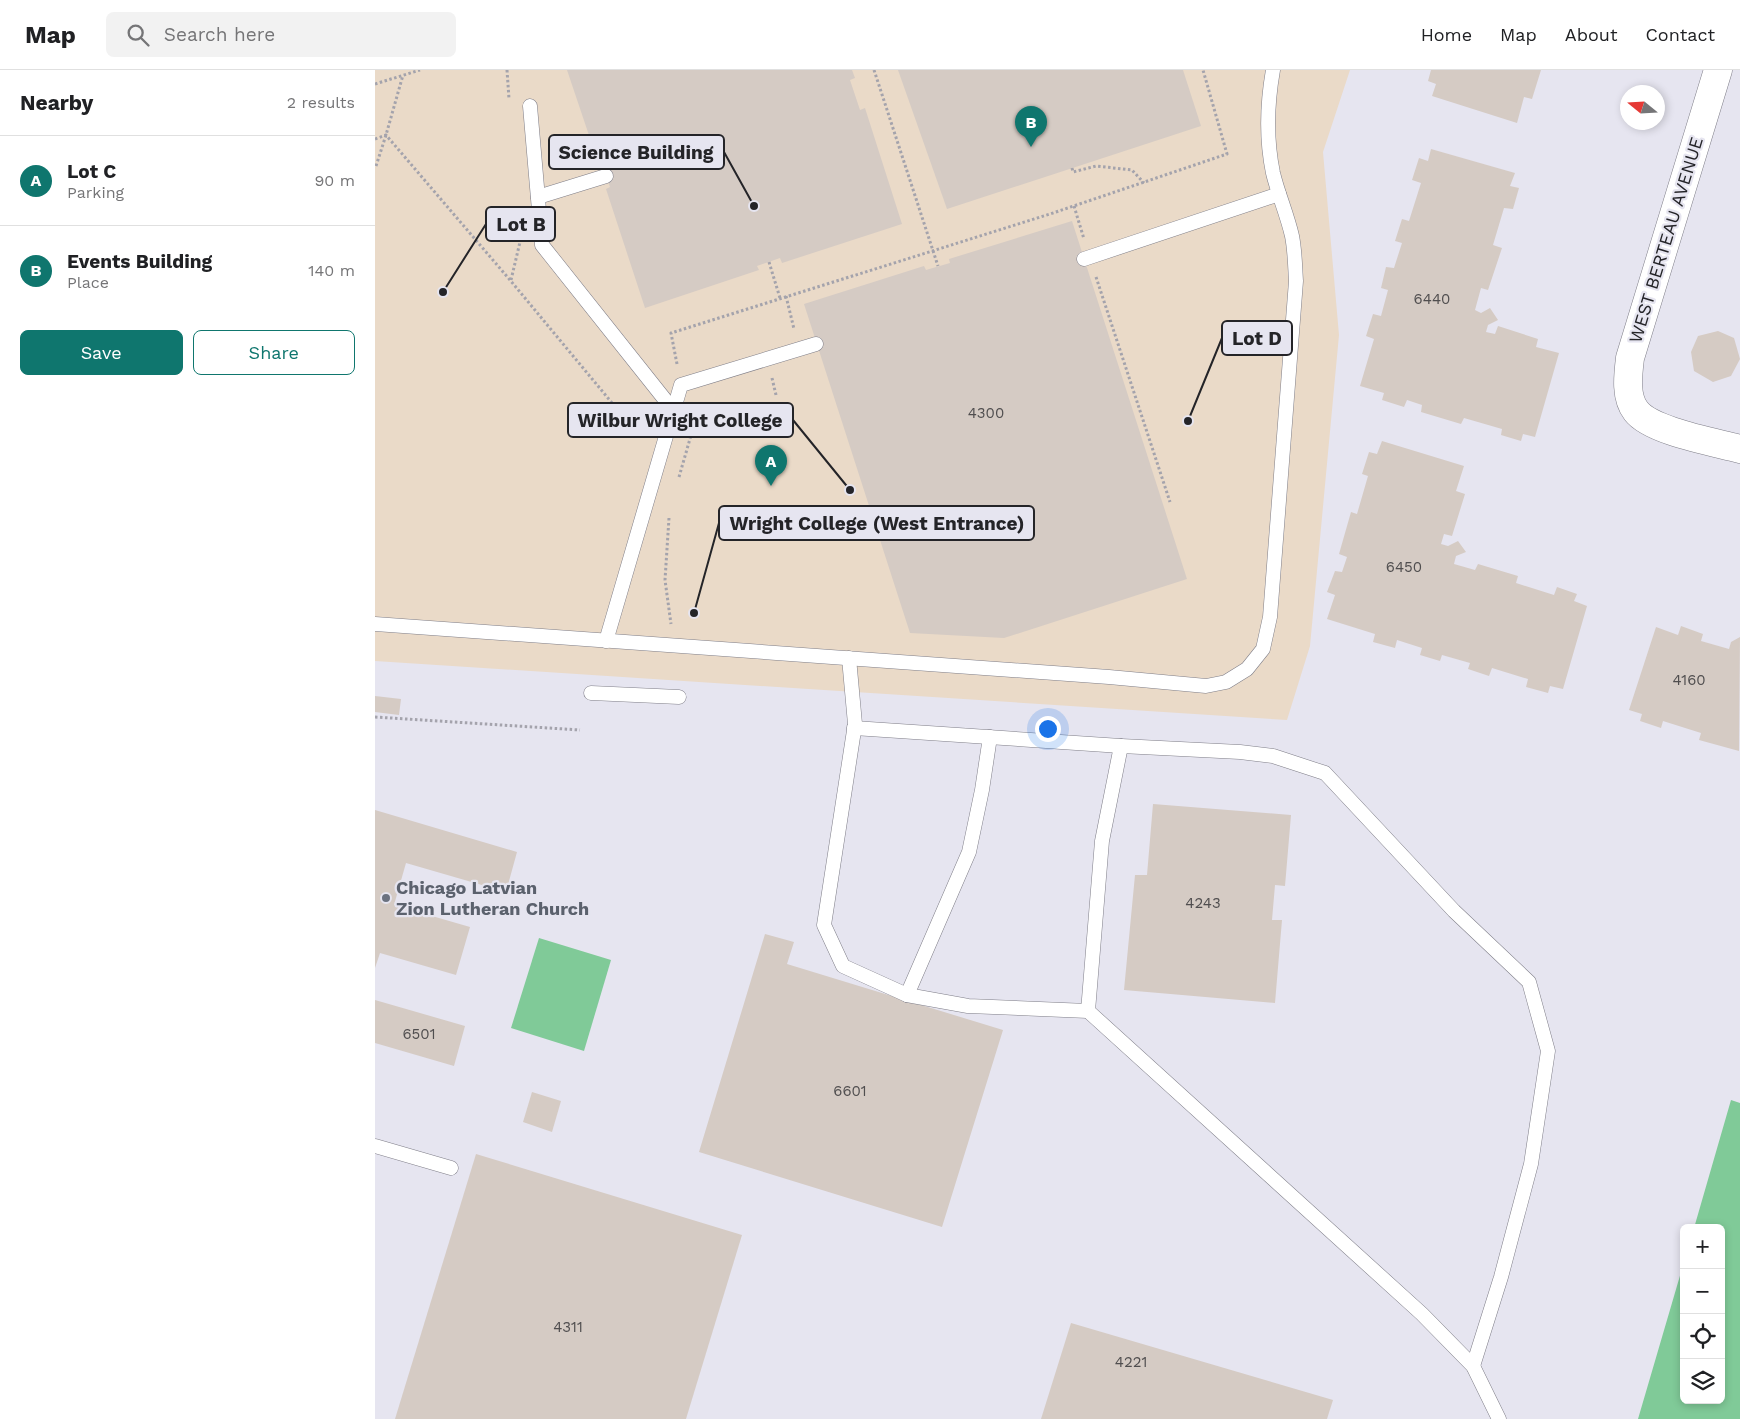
<!DOCTYPE html>
<html lang="en">
<head>
<meta charset="utf-8">
<style>
  body { margin:0; font-family:"Work Sans",sans-serif; background:#f2f2f2; color:#202124 }
  .controls { position:absolute; right:15px; bottom:15px; display:grid; overflow:hidden; border-radius:8px; box-shadow:0 2px 8px #0003 }
  .controls button { width:45px; height:45px; display:grid; place-items:center; padding:0; border:0; border-bottom:1px solid #e0e0e0; background:#fff; color:#202124; font:25px sans-serif }
  .compass { position:absolute; left:1245px; top:15px; width:45px; height:45px; border-radius:50%; background:#fff; box-shadow:0 2px 8px #0003; rotate:288deg }
  .you { position:absolute; left:672px; top:658px; width:18px; height:18px; margin:-12px; border:4px solid #fff; border-radius:50%; background:#1a73e8; box-shadow:0 0 0 8px #1a73e833 }
  .badge { display:grid; place-items:center; width:32px; height:32px; border-radius:50%; background:#0f766e; color:#fff; font-size:16px; font-weight:700 }
  .pin { position:absolute; translate:-50% -41px; filter:drop-shadow(0 1px 2px #0008) }
  .pin::after { content:''; position:absolute; top:26px; width:18px; height:15px; background:inherit; clip-path:polygon(0 0,100% 0,50% 100%) }
  .list { margin:0; padding:0; list-style:none }
  h2 { display:flex; justify-content:space-between; align-items:center; height:65px; margin:0; padding:0 20px; font-size:21px }
  h2 small { font-size:16px; font-weight:400; color:#757577 }
  .list li { display:grid; grid-template-columns:32px 1fr auto; gap:15px; align-items:center; box-sizing:border-box; height:90px; padding:0 20px; border-top:1px solid #e0e0e0 }
  .list b { display:block; font-size:19px; white-space:nowrap }
  .list p { margin:0; font-size:16px; white-space:nowrap; color:#757577 }
  .list em { font-size:16px; font-style:normal; color:#757577 }
  .actions { display:flex; gap:10px; padding:15px 20px }
  .actions a { flex:1; padding:11px 0; border:1px solid #0f766e; border-radius:8px; text-align:center; font-size:18px; color:#0f766e }
  .actions .main { background:#0f766e; color:#fff }
  .icon { flex:none; width:28px; height:28px; fill:none; stroke:currentColor; stroke-width:2; stroke-linecap:round; stroke-linejoin:round }
  .map { position:relative; flex:none; width:1365px; height:1349px; overflow:hidden }
  header { display:flex; align-items:center; gap:30px; box-sizing:border-box; height:70px; padding:0 25px; background:#fff; border-bottom:1px solid #e0e0e0 }
  header strong { font-size:24px }
  nav { display:flex; gap:28px; margin-inline-start:auto; font-size:18px }
  .search { width:350px; height:45px; background:#f2f2f2; display:flex; align-items:center; gap:12px; box-sizing:border-box; padding:0 18px; border-radius:8px; color:#757577; font-size:19px }
  main { display:flex }
  aside { flex:1; background:#fff }
  .map>svg:first-child { display:block }
</style>
</head>
<body>
<header>
<strong>Map</strong>
<div class="search"><svg class="icon" aria-label="search" viewBox="0 0 24 24"><circle cx="10" cy="10" r="6"/><path d="M15 15l6 6"/></svg>Search here</div>
<nav><a>Home</a><a>Map</a><a>About</a><a>Contact</a></nav>
</header>
<main>
<aside>
<h2>Nearby<small>2 results</small></h2>
<ul class="list">
<li><span class="badge">A</span><div><b>Lot C</b><p>Parking</p></div><em>90 m</em></li>
<li><span class="badge">B</span><div><b>Events Building</b><p>Place</p></div><em>140 m</em></li>
</ul>
<div class="actions"><a class="main">Save</a><a>Share</a></div>
</aside>
<div class="map">
<svg width="1365" height="1349" viewBox="0 0 1365 1349">
  <rect width="100%" height="100%" fill="#e6e5f0"/>
  <polygon fill="#eadac8" points="0,0 975,0 948,82 964,265 935,576 912,650 0,591"/>
  <g fill="#80ca98">
    <polygon points="164,868 236,890 209,981 136,958"/>
    <polygon points="1356,1030 1365,1033 1365,1349 1263,1349 1309,1192 1309,1330 1346,1330 1346,1158 1319,1158"/>
  </g>
  <g fill="#d5cbc4">
    <polygon points="192,0 477,0 480,8 475,10 485,40 490,38 527,154 407,193 405,188 382,196 384,200 270,238 231,119 235,117 231,106 227,94 224,95"/>
    <polygon points="523,0 808,0 826,56 572,139"/>
    <polygon points="1056,0 1166,0 1157,29 1149,27 1142,53 1057,26 1061,14 1053,11"/>
    <polygon points="1056,79 1140,103 1135,116 1144,118 1138,139 1129,138 1118,175 1127,178 1113,220 1106,218 1100,240 1106,243 1115,238 1123,250 1113,255 1111,262 1120,264 1123,256 1163,269 1161,277 1184,283 1160,367 1148,364 1146,371 1126,365 1127,359 1089,348 1086,354 1046,342 1047,335 1032,330 1029,337 1007,330 1009,323 985,316 999,269 991,266 998,244 1006,246 1013,220 1006,218 1011,197 1019,198 1027,173 1020,171 1027,149 1034,151 1046,113 1037,110 1044,88 1053,91"/>
    <polygon points="697,151 812,509 629,568 535,563 429,234 549,196 551,200 575,193 574,189"/>
    <polygon points="1343,261 1359,268 1365,289 1356,306 1338,312 1319,301 1316,282 1323,266"/>
    <polygon points="1007,371 1089,396 1081,421 1090,424 1077,466 1069,464 1066,474 1073,476 1083,471 1091,482 1081,486 1079,494 1100,500 1103,494 1143,506 1141,513 1179,525 1182,517 1202,524 1199,531 1212,536 1188,619 1175,616 1173,623 1151,617 1153,609 1117,598 1114,606 1093,599 1095,593 1067,585 1065,591 1045,585 1047,578 1022,570 1020,578 998,572 1000,564 952,549 960,525 952,522 960,501 967,502 972,487 964,484 976,442 982,444 993,406 987,404 994,382 1002,384"/>
    <polygon points="1306,556 1328,564 1326,571 1354,579 1356,572 1365,567 1364,681 1324,670 1326,663 1288,651 1286,658 1265,651 1267,644 1254,640 1281,557 1303,565"/>
    <polygon points="0,626 26,629 24,645 0,642"/>
    <polygon points="778,734 916,745 910,816 900,815 897,850 907,850 900,933 749,920 760,805 772,805"/>
    <polygon points="0,740 142,782 131,822 31,793 19,835 95,857 81,905 5,883 0,898"/>
    <polygon points="390,864 419,872 412,894 628,960 567,1157 324,1082"/>
    <polygon points="0,930 90,956 79,996 0,973"/>
    <polygon points="157,1022 186,1031 177,1062 148,1052"/>
    <polygon points="101,1084 367,1165 311,1349 20,1349"/>
    <polygon points="696,1253 958,1330 952,1349 666,1349"/>
  </g>
  <g fill="none" stroke-linecap="round" stroke-linejoin="round">
    <defs>
      <g id="lane">
        <polyline points="155,36 167,175 299,341"/>
        <polyline points="163,127 231,106"/>
        <polyline points="709,189 904,124"/>
        <path d="M0,554L734,607L831,616L851,612L872,599L888,579L895,547L921,211C920,196 920,181 917,166C912,144 903,124 898,103C891,69 892,34 898,0"/>
        <polyline points="231,571 306,315 441,274"/>
        <polyline points="474,588 480,654 449,855 468,896 532,925 593,936 713,941"/>
        <polyline points="216,623 304,627"/>
        <polyline points="479,658 746,676 727,771 713,941 1047,1244 1098,1296 1124,1349"/>
        <polyline points="746,676 865,682 898,686 950,703 1079,841 1154,912 1173,981 1156,1094 1126,1207 1098,1296"/>
        <polyline points="532,925 594,782 607,720 615,667"/>
        <polyline points="0,1076 76,1098"/>
      </g>
      <path id="street" d="M1343,0L1255,288C1253,305 1250,327 1261,341C1276,361 1339,372 1365,379"/>
    </defs>
    <use href="#lane" stroke="#7f7e88" stroke-width="15"/>
    <use href="#street" stroke="#7f7e88" stroke-width="29"/>
    <g stroke="#a4a3ac" stroke-width="3" stroke-dasharray="2.5 2.5" stroke-linecap="butt">
      <polyline points="132,0 134,29"/>
      <polyline points="499,0 563,196"/>
      <polyline points="0,14 45,0"/>
      <polyline points="0,69 11,65 135,210 257,357"/>
      <polyline points="1,96 11,65 28,5"/>
      <polyline points="697,98 698,102 721,96 757,100 769,113"/>
      <polyline points="699,136 709,169"/>
      <polyline points="394,192 405,228"/>
      <polyline points="721,207 795,432"/>
      <polyline points="136,210 145,172"/>
      <polyline points="411,226 419,259"/>
      <polyline points="302,294 296,263 675,144 852,84 828,0"/>
      <polyline points="397,308 401,325"/>
      <polyline points="304,407 325,334"/>
      <polyline points="294,448 290,510 296,554"/>
      <polyline points="0,647 205,660"/>
    </g>
    <use href="#lane" stroke="#fff" stroke-width="14"/>
    <use href="#street" stroke="#fff" stroke-width="28"/>
  </g>
  <circle fill="#6b7280" stroke="#e6e5f0" stroke-width="2" cx="11" cy="828" r="5"/>
  <g text-anchor="middle" stroke-width="4.5" stroke-linejoin="round" paint-order="stroke">
    <g font-size="15" fill="#504e4f">
      <text x="1057" y="234">6440</text>
      <text x="611" y="348">4300</text>
      <text x="1029" y="502">6450</text>
      <text x="1314" y="615">4160</text>
      <text x="828" y="838">4243</text>
      <text x="44" y="969">6501</text>
      <text x="475" y="1026">6601</text>
      <text x="193" y="1262">4311</text>
      <text x="756" y="1297">4221</text>
    </g>
    <g font-size="18" fill="#242428" stroke="#e6e5f0">
      <text transform="translate(1291 170) rotate(-73)" y="6">WEST BERTEAU AVENUE</text>
    </g>
    <g font-size="18" font-weight="bold" fill="#5b616d" stroke="#e6e5f0" text-anchor="start">
      <text x="21" y="824">Chicago Latvian<tspan x="21" dy="21">Zion Lutheran Church</tspan></text>
    </g>
  </g>
  <path fill="none" stroke="#242428" stroke-width="2" d="M379 136L349 82M68 222L111 154M813 351L847 268M475 420L418 350M319 543L344 453"/>
  <g fill="#242428" stroke="#e6e5f0" stroke-width="2">
    <circle cx="379" cy="136" r="5"/>
    <circle cx="68" cy="222" r="5"/>
    <circle cx="813" cy="351" r="5"/>
    <circle cx="475" cy="420" r="5"/>
    <circle cx="319" cy="543" r="5"/>
  </g>
  <g fill="#e6e5f0" stroke="#242428" stroke-width="2">
    <rect x="174" y="65" width="175" height="34" rx="5"/>
    <rect x="111" y="137" width="69" height="34" rx="5"/>
    <rect x="847" y="251" width="70" height="34" rx="5"/>
    <rect x="193" y="333" width="225" height="34" rx="5"/>
    <rect x="344" y="436" width="315" height="34" rx="5"/>
  </g>
  <g font-size="19" text-anchor="middle" font-weight="bold" fill="#242428">
    <text x="261" y="89">Science Building</text>
    <text x="146" y="161">Lot B</text>
    <text x="882" y="275">Lot D</text>
    <text x="305" y="357">Wilbur Wright College</text>
    <text x="502" y="460">Wright College (West Entrance)</text>
  </g>
</svg>
<div class="controls">
<button>+</button>
<button>−</button>
<button><svg class="icon" aria-label="locate" viewBox="0 0 24 24"><circle cx="12" cy="12" r="6"/><path d="M12 2v4M12 18v4M2 12h4M18 12h4"/></svg></button>
<button><svg class="icon" aria-label="layers" viewBox="0 0 24 24"><path d="M12 4l9 5-9 5-9-5zM3 14l9 5 9-5"/></svg></button>
</div>
<svg class="compass" viewBox="-18 -18 36 36"><path d="M0-13l5 13h-10z" fill="#e53935"/><path d="M0 13l5-13h-10z" fill="#757577"/></svg>
<div class="you"></div>
<div class="pin badge" style="left:396px;top:416px">A</div>
<div class="pin badge" style="left:656px;top:77px">B</div>
</div>
</main>
</body>
</html>
